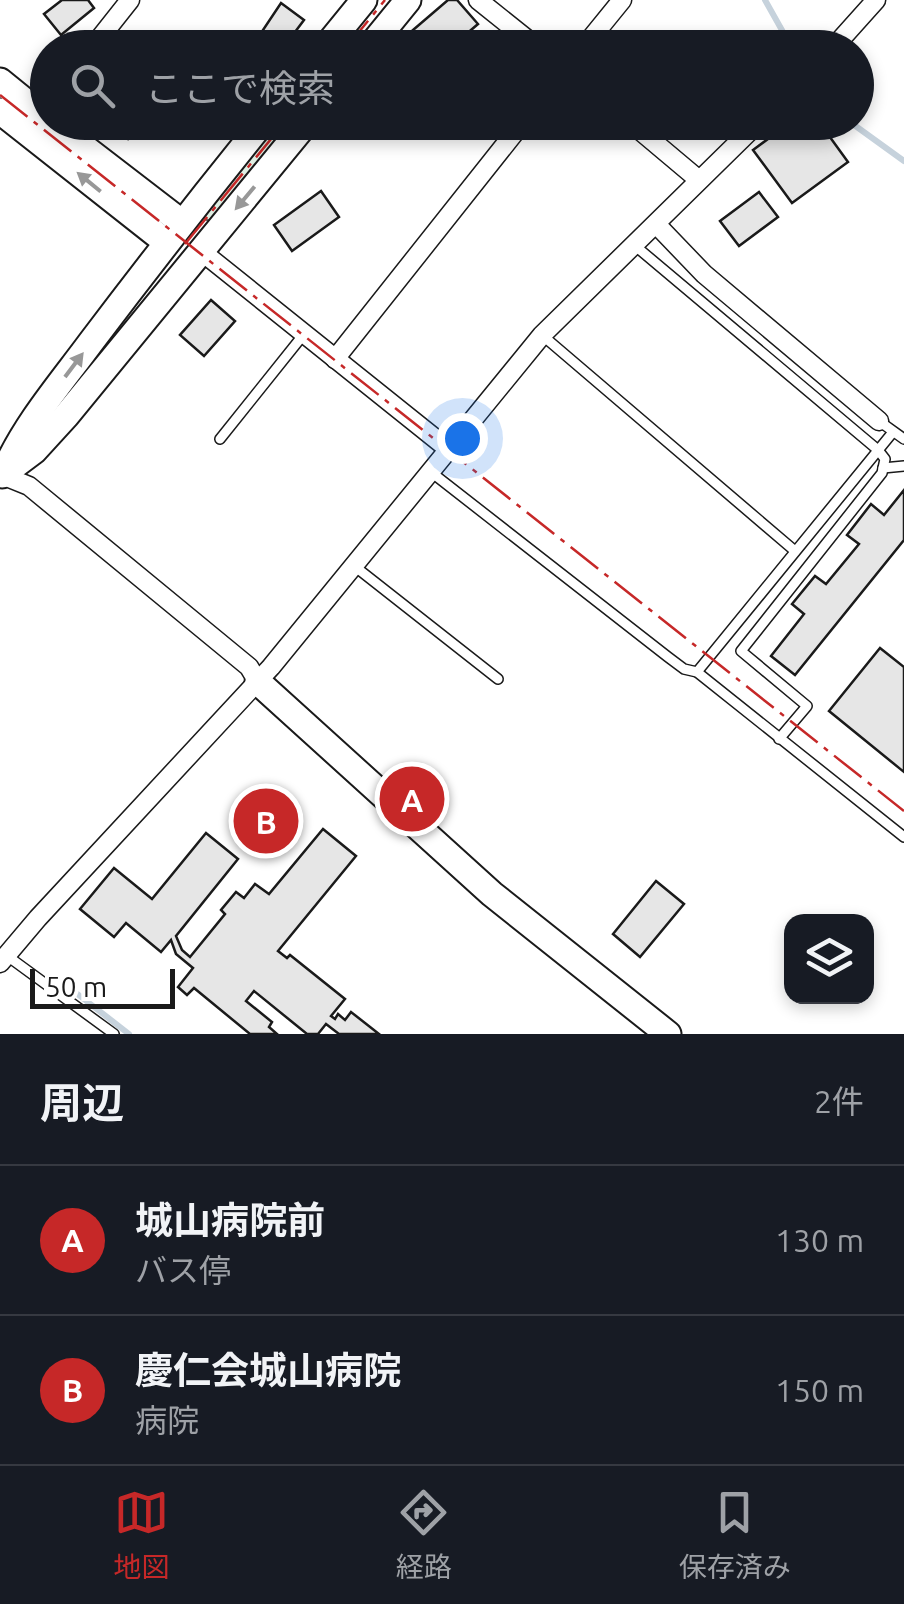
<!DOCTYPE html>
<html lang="ja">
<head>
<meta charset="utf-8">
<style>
  body { margin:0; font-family:Ubuntu,"Noto Sans JP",sans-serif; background:#242831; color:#f1f3f6 }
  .controls { position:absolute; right:30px; bottom:30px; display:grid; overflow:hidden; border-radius:20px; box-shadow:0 5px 15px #0003 }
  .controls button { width:90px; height:90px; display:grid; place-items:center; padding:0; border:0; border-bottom:2px solid #363941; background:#171b24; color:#f1f3f6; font:50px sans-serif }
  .scale { position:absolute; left:30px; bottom:25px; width:145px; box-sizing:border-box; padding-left:10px; border:5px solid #1a1a1a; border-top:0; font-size:28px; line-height:35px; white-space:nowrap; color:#1a1a1a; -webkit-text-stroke:8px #fff; paint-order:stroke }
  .you { position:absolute; left:462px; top:438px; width:35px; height:35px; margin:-25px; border:8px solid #fff; border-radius:50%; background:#1a73e8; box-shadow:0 0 0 15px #1a73e833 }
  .badge { display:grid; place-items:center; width:65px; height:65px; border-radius:50%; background:#c62828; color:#fff; font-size:32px; font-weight:700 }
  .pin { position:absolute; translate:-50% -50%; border:5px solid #fff; box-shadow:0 2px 10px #0006 }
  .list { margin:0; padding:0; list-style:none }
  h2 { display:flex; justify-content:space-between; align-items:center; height:130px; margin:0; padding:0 40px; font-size:42px }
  h2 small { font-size:32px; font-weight:400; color:#9ea1a6 }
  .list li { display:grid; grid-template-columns:65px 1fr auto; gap:30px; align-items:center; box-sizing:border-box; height:150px; padding:0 40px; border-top:2px solid #363941 }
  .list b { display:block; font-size:38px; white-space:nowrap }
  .list p { margin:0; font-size:32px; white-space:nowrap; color:#9ea1a6 }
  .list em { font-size:32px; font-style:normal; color:#9ea1a6 }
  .icon { flex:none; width:55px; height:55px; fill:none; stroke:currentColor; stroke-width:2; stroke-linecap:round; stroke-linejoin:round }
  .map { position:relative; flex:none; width:904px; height:1034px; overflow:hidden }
  .search { position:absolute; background:#171b24; box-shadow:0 5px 15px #0003; left:30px; right:30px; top:30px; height:110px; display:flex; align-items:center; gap:25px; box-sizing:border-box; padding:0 35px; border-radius:55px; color:#9ea1a6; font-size:38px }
  .sheet { height:430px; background:#171b24 }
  nav { display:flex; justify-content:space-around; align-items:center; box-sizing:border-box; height:140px; border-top:2px solid #363941; background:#171b24; font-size:28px; color:#9ea1a6 }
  nav a { display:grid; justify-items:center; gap:5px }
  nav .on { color:#c62828 }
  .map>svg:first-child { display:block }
</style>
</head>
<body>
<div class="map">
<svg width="904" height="1034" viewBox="0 0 904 1034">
  <rect width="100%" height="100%" fill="#fff"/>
  <polygon fill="#e0efe3" stroke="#6a6a6a" stroke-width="2.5" points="272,123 301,123 214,224 202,217"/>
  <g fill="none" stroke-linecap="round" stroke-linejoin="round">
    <g stroke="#c6d2dc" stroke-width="6">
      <polyline points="765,0 792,48"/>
      <polyline points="850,122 904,161"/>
      <polyline points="71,989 129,1034"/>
    </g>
  </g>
  <g fill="#e6e6e6" stroke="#1a1a1a" stroke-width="2.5">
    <polygon points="62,0 88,0 94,8 61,35 44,14"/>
    <polygon points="448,0 457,0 478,24 450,48 392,48"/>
    <polygon points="281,3 304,20 283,48 251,48"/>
    <polygon points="107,122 142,122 128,139"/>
    <polygon points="471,122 503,122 489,138"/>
    <polygon points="791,122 819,122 848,162 792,203 753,150"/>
    <polygon points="321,191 339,217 292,251 274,225"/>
    <polygon points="759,192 778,217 739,246 720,221"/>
    <polygon points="211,300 235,321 204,356 180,335"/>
    <polygon points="904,490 904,540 795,675 771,656 804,614 792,604 815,576 826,584 859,544 847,535 871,504 884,515"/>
    <polygon points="880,648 904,667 904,772 829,711"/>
    <polygon points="323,829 356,856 278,951 287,958 290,955 345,999 331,1016 335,1019 338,1014 345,1020 351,1012 379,1034 339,1034 326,1024 318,1034 307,1034 254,991 246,1001 272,1022 269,1027 277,1034 250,1034 194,988 187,995 178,987 193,968 176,954 171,940 161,952 126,923 114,937 80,909 114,868 152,899 206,833 238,859 176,936 182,950 190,957 225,914 221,910 236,892 244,898 255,884 269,894"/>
    <polygon points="656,881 684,904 640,957 613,934"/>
  </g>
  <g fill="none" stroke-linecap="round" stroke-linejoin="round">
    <defs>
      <g id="lane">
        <polyline points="633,244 878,450 885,459 882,473 741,651 807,706 779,739"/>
        <polyline points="542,335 795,551"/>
        <polyline points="879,421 904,439"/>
        <polyline points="220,439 304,334"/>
        <polyline points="883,468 904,466"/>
        <polyline points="431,472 668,657 684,669 697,672 904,837"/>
        <polyline points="353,565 498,679"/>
        <polyline points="697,672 893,432"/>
        <polyline points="6,955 114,1034"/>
      </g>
      <g id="street">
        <polyline points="478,0 538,48"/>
        <polyline points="92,48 130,0"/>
        <polyline points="583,48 622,0"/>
        <polyline points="833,48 876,0"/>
        <polyline points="630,122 699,180"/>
        <polyline points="656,224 704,274 879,421"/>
        <polyline points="201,251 447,448"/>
        <polyline points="335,359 523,122"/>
        <polyline points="2,475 29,486 249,667 258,682"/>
        <polyline points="0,963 38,918 271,667 542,335 759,122"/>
      </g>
      <g id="secondary">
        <polyline points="325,48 364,0"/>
        <polyline points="369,48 408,0"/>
        <polyline points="0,81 48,120"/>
        <polyline points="0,111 166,242"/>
        <polyline points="51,122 181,222"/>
        <path d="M5,470C26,423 60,384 91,342C147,268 204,195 263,122"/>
        <polyline points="2,475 34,451 66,416 307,122"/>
        <polyline points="258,682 492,894 668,1034"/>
      </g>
    </defs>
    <use href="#lane" stroke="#1a1a1a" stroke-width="12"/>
    <use href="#street" stroke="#1a1a1a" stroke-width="21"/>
    <use href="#secondary" stroke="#1a1a1a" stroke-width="29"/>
    <use href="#lane" stroke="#fff" stroke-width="9"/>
    <use href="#street" stroke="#fff" stroke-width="18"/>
    <use href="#secondary" stroke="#fff" stroke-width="25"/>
    <g stroke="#c62828" stroke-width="2.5" stroke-dasharray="35 8 5 8" stroke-linecap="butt">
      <polyline points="346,48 385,0"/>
      <polyline points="0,95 904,811"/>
      <polyline points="185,244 285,122"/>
    </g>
  </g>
  <defs><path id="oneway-solid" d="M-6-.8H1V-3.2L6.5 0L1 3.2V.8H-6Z" transform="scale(2.5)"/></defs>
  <g fill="#989898">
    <use href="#oneway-solid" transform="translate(89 182) rotate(-141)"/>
    <use href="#oneway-solid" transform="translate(245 198) rotate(130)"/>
    <use href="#oneway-solid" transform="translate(74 365) rotate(-53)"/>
  </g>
</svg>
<div class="controls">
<button><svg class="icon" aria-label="layers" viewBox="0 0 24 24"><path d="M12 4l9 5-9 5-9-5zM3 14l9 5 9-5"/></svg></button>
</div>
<div class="scale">50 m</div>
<div class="you"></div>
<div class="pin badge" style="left:412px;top:799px">A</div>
<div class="pin badge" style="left:266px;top:821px">B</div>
<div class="search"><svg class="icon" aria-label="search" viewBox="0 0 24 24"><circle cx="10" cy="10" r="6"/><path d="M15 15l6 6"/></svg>ここで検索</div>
</div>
<section class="sheet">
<h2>周辺<small>2件</small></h2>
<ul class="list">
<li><span class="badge">A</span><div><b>城山病院前</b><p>バス停</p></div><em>130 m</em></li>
<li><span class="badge">B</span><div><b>慶仁会城山病院</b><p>病院</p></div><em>150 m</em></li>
</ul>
</section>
<nav>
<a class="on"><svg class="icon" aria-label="map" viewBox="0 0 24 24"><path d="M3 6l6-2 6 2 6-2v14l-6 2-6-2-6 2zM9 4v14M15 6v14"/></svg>地図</a>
<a><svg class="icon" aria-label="directions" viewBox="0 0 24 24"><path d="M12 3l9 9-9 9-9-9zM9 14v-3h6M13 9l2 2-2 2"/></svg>経路</a>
<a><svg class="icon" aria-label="saved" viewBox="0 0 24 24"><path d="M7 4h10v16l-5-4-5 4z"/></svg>保存済み</a>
</nav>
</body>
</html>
